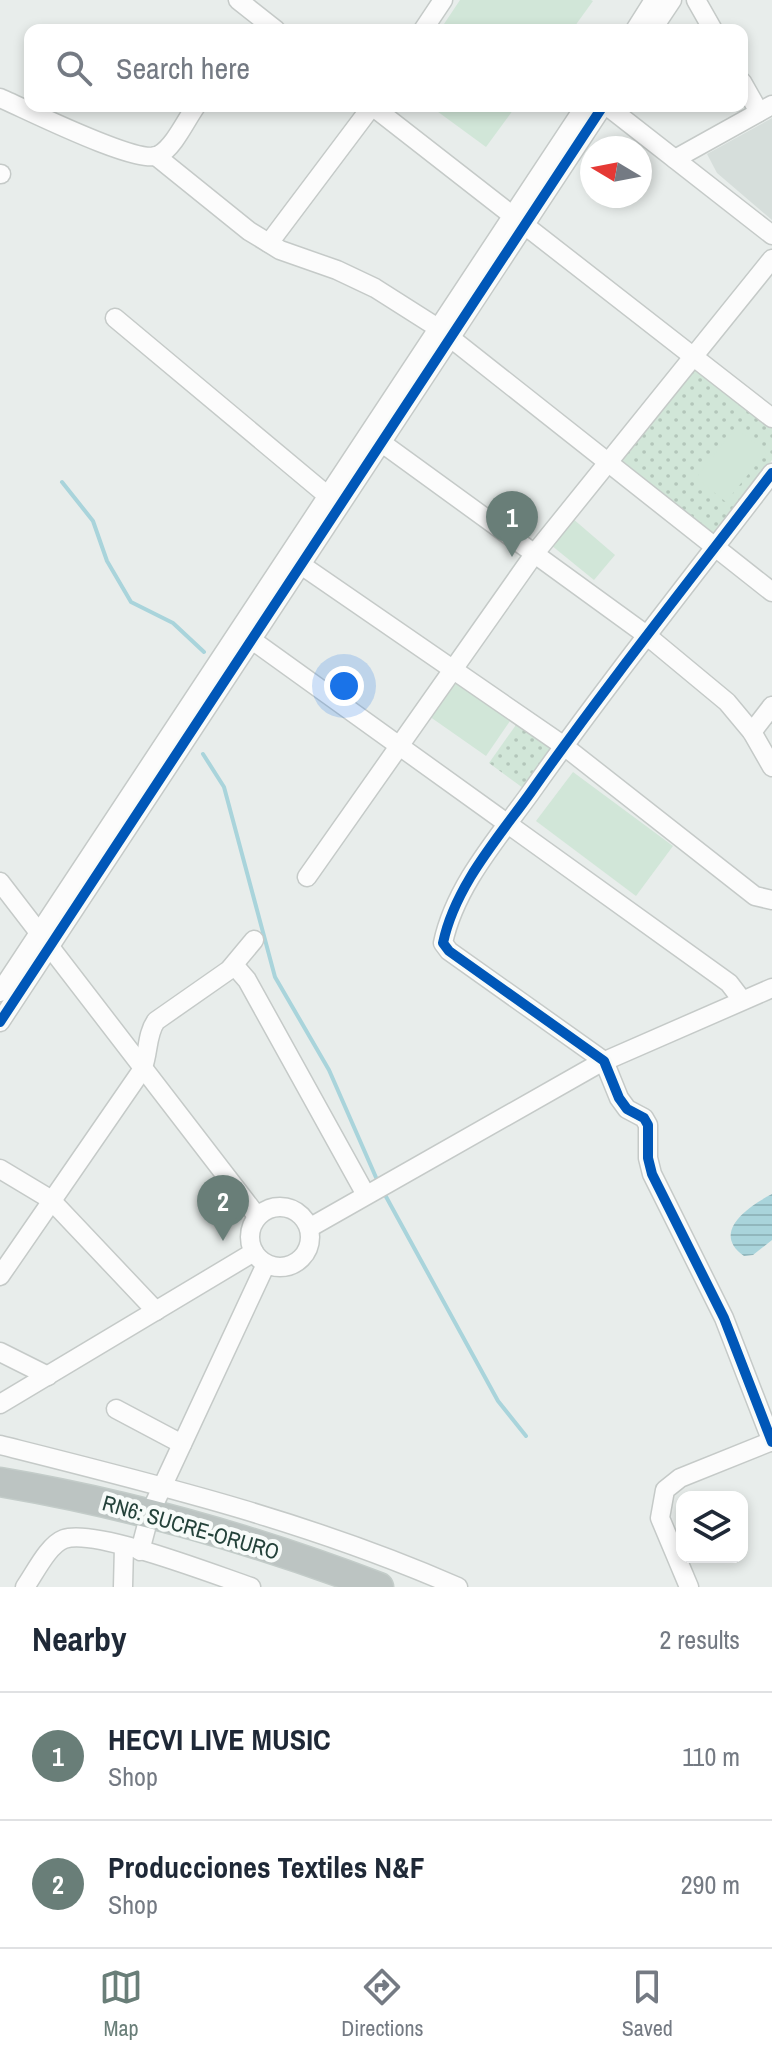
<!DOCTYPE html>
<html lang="en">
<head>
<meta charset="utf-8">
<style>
  body { margin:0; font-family:"Archivo Narrow",sans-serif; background:#f2f2f3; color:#1f2937 }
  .controls { position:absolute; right:24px; bottom:24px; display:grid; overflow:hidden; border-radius:16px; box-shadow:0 4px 12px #0003 }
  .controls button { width:72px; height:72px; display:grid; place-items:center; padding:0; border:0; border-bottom:2px solid #e0e1e3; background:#fff; color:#1f2937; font:40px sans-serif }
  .compass { position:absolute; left:580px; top:136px; width:72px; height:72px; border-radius:50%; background:#fff; box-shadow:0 4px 12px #0003; rotate:280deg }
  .you { position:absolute; left:344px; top:686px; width:28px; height:28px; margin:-20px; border:6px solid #fff; border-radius:50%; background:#1a73e8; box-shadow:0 0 0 12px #1a73e833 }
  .badge { display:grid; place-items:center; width:52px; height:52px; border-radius:50%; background:#697e78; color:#fff; font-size:26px; font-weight:700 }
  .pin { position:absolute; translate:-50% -66px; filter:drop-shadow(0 2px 4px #0008) }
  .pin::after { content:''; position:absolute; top:42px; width:28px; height:24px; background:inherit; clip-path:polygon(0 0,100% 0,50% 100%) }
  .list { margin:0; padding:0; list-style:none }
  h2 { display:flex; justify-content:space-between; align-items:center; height:104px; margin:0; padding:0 32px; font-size:34px }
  h2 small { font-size:26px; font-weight:400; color:#747a83 }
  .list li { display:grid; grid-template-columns:52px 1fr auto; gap:24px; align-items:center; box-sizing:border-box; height:128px; padding:0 32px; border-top:2px solid #e0e1e3 }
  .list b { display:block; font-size:30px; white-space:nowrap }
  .list p { margin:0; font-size:26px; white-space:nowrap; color:#747a83 }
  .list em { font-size:26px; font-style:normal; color:#747a83 }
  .icon { flex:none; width:44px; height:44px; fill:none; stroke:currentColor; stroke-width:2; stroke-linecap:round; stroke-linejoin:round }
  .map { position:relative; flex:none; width:772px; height:1587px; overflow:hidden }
  .search { position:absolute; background:#fff; box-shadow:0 4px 12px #0003; left:24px; right:24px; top:24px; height:88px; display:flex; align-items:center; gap:20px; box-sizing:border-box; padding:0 28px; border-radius:16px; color:#747a83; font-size:30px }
  .sheet { height:360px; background:#fff }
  nav { display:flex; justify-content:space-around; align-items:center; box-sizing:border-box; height:112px; border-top:2px solid #e0e1e3; background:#fff; font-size:22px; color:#747a83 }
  nav a { display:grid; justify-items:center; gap:4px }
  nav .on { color:#697e78 }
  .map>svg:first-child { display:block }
</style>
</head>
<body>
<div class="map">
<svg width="772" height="1587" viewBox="0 0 772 1587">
  <defs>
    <pattern id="park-dots" width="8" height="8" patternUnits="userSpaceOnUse" patternTransform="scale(2)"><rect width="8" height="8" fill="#d1e6d8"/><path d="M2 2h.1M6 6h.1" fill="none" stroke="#b3c6ba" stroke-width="1.8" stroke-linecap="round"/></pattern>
    <pattern id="water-rules" width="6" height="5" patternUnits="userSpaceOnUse" patternTransform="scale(2)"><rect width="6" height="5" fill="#a9d4db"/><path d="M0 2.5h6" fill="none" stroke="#91b7bd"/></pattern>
  </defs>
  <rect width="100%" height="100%" fill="#e8edeb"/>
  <polygon fill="#d6dedb" points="772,118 772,220 717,173 707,154"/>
  <g fill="url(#park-dots)">
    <polygon points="695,364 772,426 772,460 713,534 619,459"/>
    <polygon points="518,722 552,746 523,788 489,763"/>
  </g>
  <g fill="#d1e6d8">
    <polygon points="460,0 591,0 593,1 572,30 440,30"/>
    <polygon points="430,106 516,106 486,147"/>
    <polygon points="735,428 766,452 726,502 696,478"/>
    <polygon points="572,518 615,555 594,580 551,545"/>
    <polygon points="452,676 512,718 486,756 426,714"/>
    <polygon points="573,772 673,846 636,896 536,821"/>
  </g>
  <path fill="url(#water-rules)" d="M772,1194V1240L753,1255L744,1256C710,1232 749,1206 772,1194Z"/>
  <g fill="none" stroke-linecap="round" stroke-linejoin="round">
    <g stroke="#a9d4db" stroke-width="4">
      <polyline points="62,482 93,521 107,561 131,602 173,623 204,652"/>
      <polyline points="203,754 224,787 275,977 329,1070 378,1182"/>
      <polyline points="384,1193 498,1401 526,1436"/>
    </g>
    <defs>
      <g id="minor">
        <polyline points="238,0 276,30"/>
        <polyline points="696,0 713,30"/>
        <polyline points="423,30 443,0"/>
        <polyline points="635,30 654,0"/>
        <polyline points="652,30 672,0"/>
        <polyline points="742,82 759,112"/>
        <path d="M0,98C26,109 138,166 159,155C174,147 186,120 196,106"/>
        <polyline points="372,106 772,418"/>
        <polyline points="607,106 772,235"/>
        <polyline points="156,156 249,231 280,250 337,270 375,288 438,328 772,592"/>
        <polyline points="675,159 772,105"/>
        <polyline points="0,174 1,174"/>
        <polyline points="269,243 372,106"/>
        <polyline points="115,318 328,496"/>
        <polyline points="371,435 645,634 727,702 752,732 772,767"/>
        <path d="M772,473C691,579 608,683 531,792C498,838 455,886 443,943L449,951L604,1061L619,1098L627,1109L644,1118L648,1125V1158L652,1174L724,1318L772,1442"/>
        <polyline points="294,560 564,746 755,896 772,900"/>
        <polyline points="252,640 729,983 742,1000"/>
        <polyline points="752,732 772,706"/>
        <polyline points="307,877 535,553 772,259"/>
        <polyline points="0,882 257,1216"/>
        <polyline points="234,965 247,980 366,1195"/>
        <polyline points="0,992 585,106"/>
        <polyline points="0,1022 603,106"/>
        <polyline points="0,1169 50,1199 156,1311"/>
        <circle cx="280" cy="1237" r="30"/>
        <polyline points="309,1228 598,1064 772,988"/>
        <path d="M0,1276L142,1070C149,1054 146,1035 156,1021L229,970L254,940"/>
        <polyline points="0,1352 48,1376"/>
        <polyline points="0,1404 254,1252"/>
        <polyline points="116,1409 182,1444"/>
        <path d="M0,1445C159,1485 307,1521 458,1587"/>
        <polyline points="140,1551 150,1513 266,1264"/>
        <path d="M25,1587C35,1573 48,1545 64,1539C95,1528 215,1575 251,1587"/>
        <polyline points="123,1587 124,1546"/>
        <polyline points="689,1587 660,1518 665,1490 680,1478 772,1441"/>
      </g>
      <path id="highway" d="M0,1482C130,1504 256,1540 379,1587"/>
    </defs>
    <use href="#minor" stroke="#c5cac8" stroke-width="21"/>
    <use href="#highway" stroke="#c3ccc9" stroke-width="31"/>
    <use href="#minor" stroke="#fcfcfc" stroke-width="18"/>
    <use href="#highway" stroke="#bcc4c2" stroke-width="28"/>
    <defs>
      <g id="cycleway">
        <path d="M772,473C691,579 608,683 531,792C498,838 455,886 443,943L449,951L604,1061L619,1098L627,1109L644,1118L648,1125V1158L652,1174L724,1318L772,1442"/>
        <polyline points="0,1022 603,106"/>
      </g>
    </defs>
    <use href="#cycleway" stroke="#f7fbf9" stroke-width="15"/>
    <use href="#cycleway" stroke="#0057b8" stroke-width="10"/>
  </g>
  <g text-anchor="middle" stroke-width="8" stroke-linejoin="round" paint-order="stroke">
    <g font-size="22" fill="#24423a" stroke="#f7fbf9">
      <text transform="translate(191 1527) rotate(16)" y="8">RN6: SUCRE-ORURO</text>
    </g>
  </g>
</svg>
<div class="controls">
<button><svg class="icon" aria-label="layers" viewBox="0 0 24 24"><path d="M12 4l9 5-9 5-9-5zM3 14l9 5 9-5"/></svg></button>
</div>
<svg class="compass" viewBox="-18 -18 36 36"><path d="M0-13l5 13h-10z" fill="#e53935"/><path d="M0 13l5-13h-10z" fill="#747a83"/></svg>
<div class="you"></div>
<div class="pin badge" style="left:512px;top:557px">1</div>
<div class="pin badge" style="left:223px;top:1241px">2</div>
<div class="search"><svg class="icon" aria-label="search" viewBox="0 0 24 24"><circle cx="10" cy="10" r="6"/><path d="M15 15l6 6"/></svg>Search here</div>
</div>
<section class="sheet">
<h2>Nearby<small>2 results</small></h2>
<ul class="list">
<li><span class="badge">1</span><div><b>HECVI LIVE MUSIC</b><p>Shop</p></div><em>110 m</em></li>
<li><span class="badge">2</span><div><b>Producciones Textiles N&amp;F</b><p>Shop</p></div><em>290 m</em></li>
</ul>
</section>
<nav>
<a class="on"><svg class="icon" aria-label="map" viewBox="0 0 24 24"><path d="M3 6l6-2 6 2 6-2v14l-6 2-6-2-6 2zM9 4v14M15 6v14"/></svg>Map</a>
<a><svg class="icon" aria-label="directions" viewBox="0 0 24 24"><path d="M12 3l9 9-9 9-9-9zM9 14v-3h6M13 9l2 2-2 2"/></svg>Directions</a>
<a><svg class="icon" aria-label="saved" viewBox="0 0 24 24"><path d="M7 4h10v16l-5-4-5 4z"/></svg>Saved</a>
</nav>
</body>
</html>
